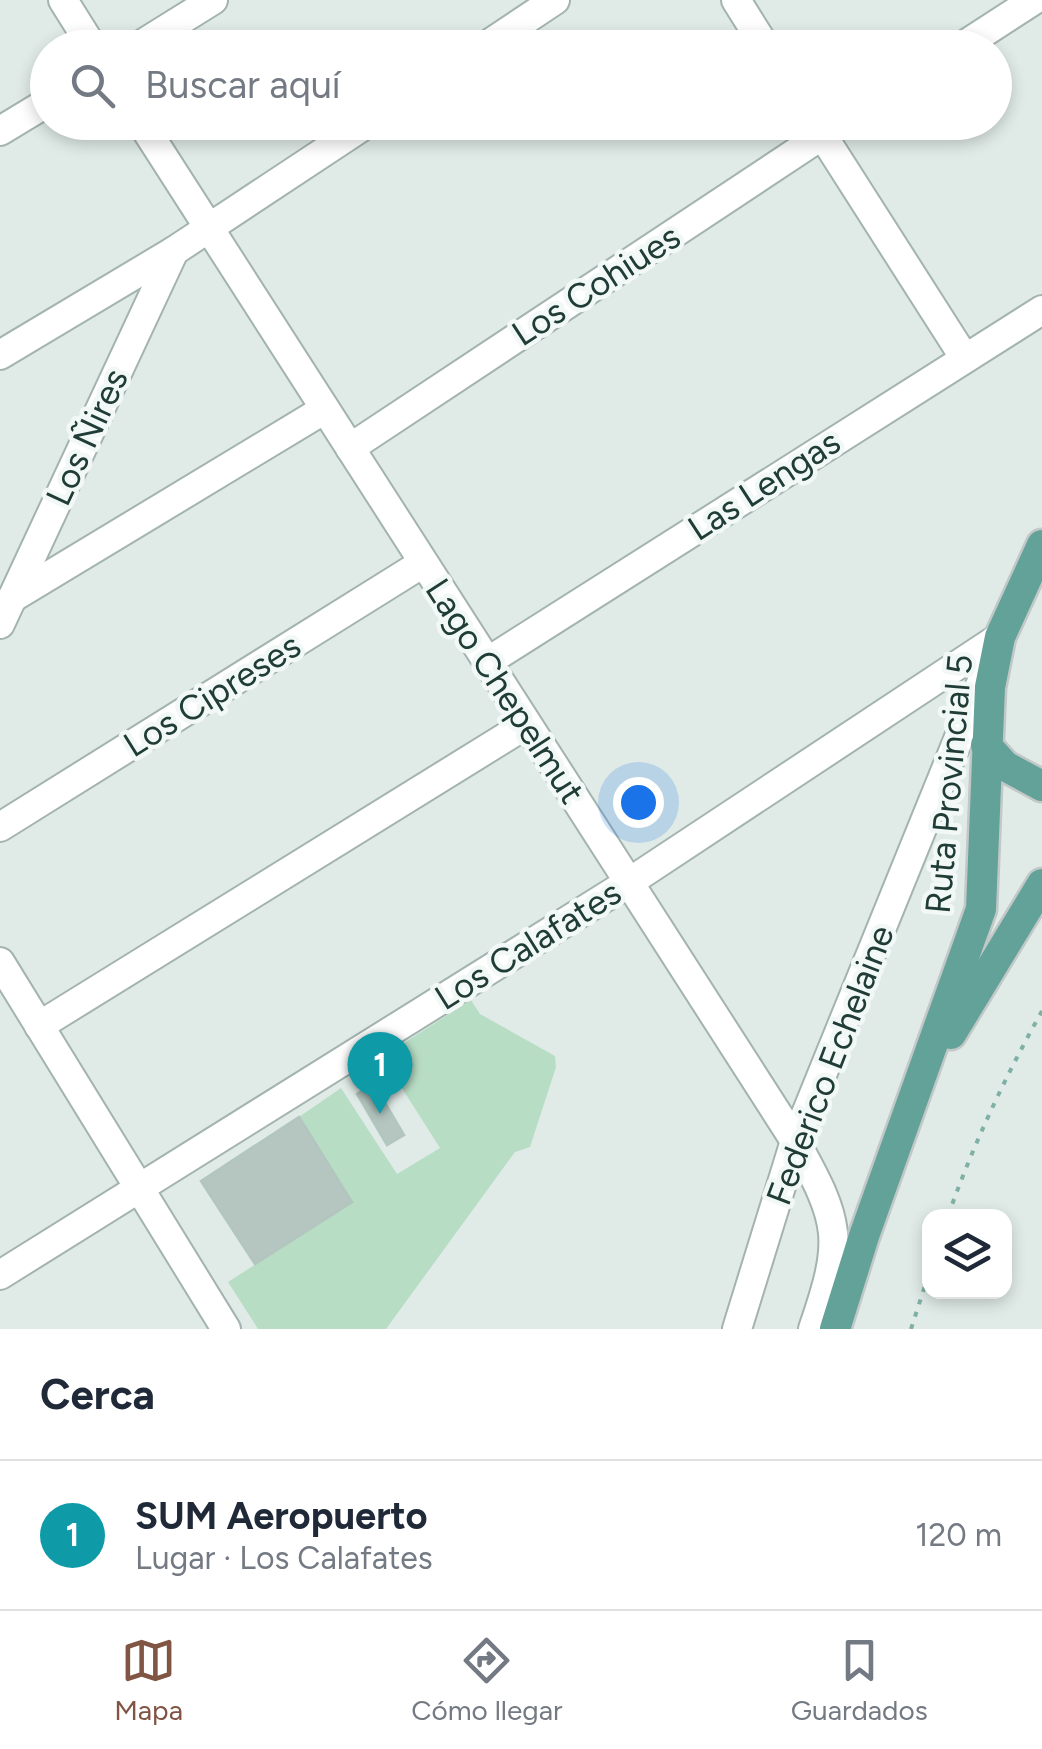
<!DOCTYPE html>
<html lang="es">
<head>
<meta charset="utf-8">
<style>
  body { margin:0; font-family:Figtree,sans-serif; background:#f2f2f3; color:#1f2937 }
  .controls { position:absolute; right:30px; bottom:30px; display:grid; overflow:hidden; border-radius:20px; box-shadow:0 5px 15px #0003 }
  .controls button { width:90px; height:90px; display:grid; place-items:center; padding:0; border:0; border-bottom:2px solid #e0e1e3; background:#fff; color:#1f2937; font:50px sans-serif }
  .you { position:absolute; left:638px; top:802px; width:35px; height:35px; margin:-25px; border:8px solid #fff; border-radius:50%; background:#1a73e8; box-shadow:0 0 0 15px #1a73e833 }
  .badge { display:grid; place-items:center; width:65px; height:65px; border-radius:50%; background:#805544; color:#fff; font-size:32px; font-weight:700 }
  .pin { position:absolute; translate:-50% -82px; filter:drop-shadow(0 2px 5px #0008) }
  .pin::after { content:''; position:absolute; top:52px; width:35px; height:30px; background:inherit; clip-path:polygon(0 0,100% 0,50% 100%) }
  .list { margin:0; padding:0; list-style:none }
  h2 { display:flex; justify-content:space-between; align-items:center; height:130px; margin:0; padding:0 40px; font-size:42px }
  h2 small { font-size:32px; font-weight:400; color:#747a83 }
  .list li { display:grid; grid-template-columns:65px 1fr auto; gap:30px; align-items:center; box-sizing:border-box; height:150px; padding:0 40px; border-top:2px solid #e0e1e3 }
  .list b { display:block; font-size:38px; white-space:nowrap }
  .list p { margin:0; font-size:32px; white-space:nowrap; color:#747a83 }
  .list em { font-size:32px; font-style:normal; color:#747a83 }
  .icon { flex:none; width:55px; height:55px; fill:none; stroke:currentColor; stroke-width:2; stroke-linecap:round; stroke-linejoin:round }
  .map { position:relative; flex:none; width:1042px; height:1329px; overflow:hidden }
  .search { position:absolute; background:#fff; box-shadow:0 5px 15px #0003; left:30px; right:30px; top:30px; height:110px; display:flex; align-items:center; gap:25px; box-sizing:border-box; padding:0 35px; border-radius:55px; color:#747a83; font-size:38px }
  .sheet { height:280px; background:#fff }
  nav { display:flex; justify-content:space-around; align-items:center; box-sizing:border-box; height:140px; border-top:2px solid #e0e1e3; background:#fff; font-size:28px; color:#747a83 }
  nav a { display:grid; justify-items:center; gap:5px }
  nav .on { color:#805544 }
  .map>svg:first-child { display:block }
</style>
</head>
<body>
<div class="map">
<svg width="1042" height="1329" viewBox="0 0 1042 1329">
  <rect width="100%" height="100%" fill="#e0ebe7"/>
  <polygon fill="#b8ddc5" points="471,1000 480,1014 555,1056 556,1067 530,1147 515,1152 386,1329 258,1329 228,1282 352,1202 299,1117 341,1088 397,1174 440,1148 382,1057"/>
  <g fill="#b5c6c1" stroke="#b2c5bf" stroke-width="2.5">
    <polygon points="374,1084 404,1135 387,1145 357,1094"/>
    <polygon points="299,1117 352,1202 255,1264 201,1181"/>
  </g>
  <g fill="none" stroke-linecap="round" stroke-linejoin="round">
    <defs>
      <g id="minor">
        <polyline points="63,0 93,48"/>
        <polyline points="736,0 766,48"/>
        <polyline points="136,48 213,0"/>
        <polyline points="483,48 555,0"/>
        <polyline points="960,48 1034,0"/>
        <path d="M141,122L795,1141C841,1223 844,1239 813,1329"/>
        <polyline points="814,122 964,357"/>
        <polyline points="0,131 48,102"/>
        <polyline points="0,355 174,251 369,122"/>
        <polyline points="350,448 842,122"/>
        <polyline points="12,598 325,409"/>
        <polyline points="0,624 174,251"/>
        <polyline points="487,662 1042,310"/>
        <polyline points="0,827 423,563"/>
        <polyline points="0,962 226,1329"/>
        <polyline points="39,1026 527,724"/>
        <polyline points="0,1275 628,883 1000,637"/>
        <polyline points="737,1329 795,1141 988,666"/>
      </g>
      <g id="major">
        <polyline points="986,745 1005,766 1042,786"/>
        <polyline points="951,1034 1042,884"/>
        <polyline points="835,1329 864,1236 981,909 990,687 1000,637 1042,545"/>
      </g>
    </defs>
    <use href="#minor" stroke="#a3b3af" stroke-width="32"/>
    <use href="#major" stroke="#c1c8c7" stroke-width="35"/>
    <g stroke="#7fb0a5" stroke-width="4" stroke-dasharray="5 8" stroke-linecap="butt">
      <path d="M948,1216C973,1145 1005,1077 1042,1011"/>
      <polyline points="911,1329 930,1270"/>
    </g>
    <use href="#minor" stroke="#fff" stroke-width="28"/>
    <use href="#major" stroke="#63a298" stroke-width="30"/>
  </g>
  <g text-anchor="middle" stroke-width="9" stroke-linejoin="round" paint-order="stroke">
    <g font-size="35" fill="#203c37" stroke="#f1f8f5">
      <text transform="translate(596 285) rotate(-33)" y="12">Los Cohiues</text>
      <text transform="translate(87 437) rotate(-65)" y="12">Los Ñires</text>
      <text transform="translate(764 485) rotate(-33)" y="12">Las Lengas</text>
      <text transform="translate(505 691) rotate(57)" y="12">Lago Chepelmut</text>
      <text transform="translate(212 695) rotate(-32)" y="12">Los Cipreses</text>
      <text transform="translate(949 784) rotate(-85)" y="12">Ruta Provincial 5</text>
      <text transform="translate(528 945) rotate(-32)" y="12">Los Calafates</text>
      <text transform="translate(830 1065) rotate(-69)" y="12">Federico Echelaine</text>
    </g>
  </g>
</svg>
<div class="controls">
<button><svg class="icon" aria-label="layers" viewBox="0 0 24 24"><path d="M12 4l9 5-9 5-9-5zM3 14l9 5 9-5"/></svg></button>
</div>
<div class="you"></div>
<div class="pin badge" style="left:380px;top:1114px;background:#0f9aa8">1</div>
<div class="search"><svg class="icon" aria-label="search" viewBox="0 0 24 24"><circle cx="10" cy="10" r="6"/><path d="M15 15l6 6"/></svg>Buscar aquí</div>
</div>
<section class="sheet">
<h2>Cerca<small></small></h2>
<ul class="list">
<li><span class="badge" style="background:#0f9aa8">1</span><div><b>SUM Aeropuerto</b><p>Lugar · Los Calafates</p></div><em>120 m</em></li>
</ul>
</section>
<nav>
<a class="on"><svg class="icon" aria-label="map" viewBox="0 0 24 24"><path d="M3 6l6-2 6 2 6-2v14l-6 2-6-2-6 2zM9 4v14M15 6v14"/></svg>Mapa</a>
<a><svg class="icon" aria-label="directions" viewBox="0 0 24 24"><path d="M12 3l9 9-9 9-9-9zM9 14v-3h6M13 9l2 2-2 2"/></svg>Cómo llegar</a>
<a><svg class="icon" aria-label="saved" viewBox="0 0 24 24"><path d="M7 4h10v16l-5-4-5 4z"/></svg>Guardados</a>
</nav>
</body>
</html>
